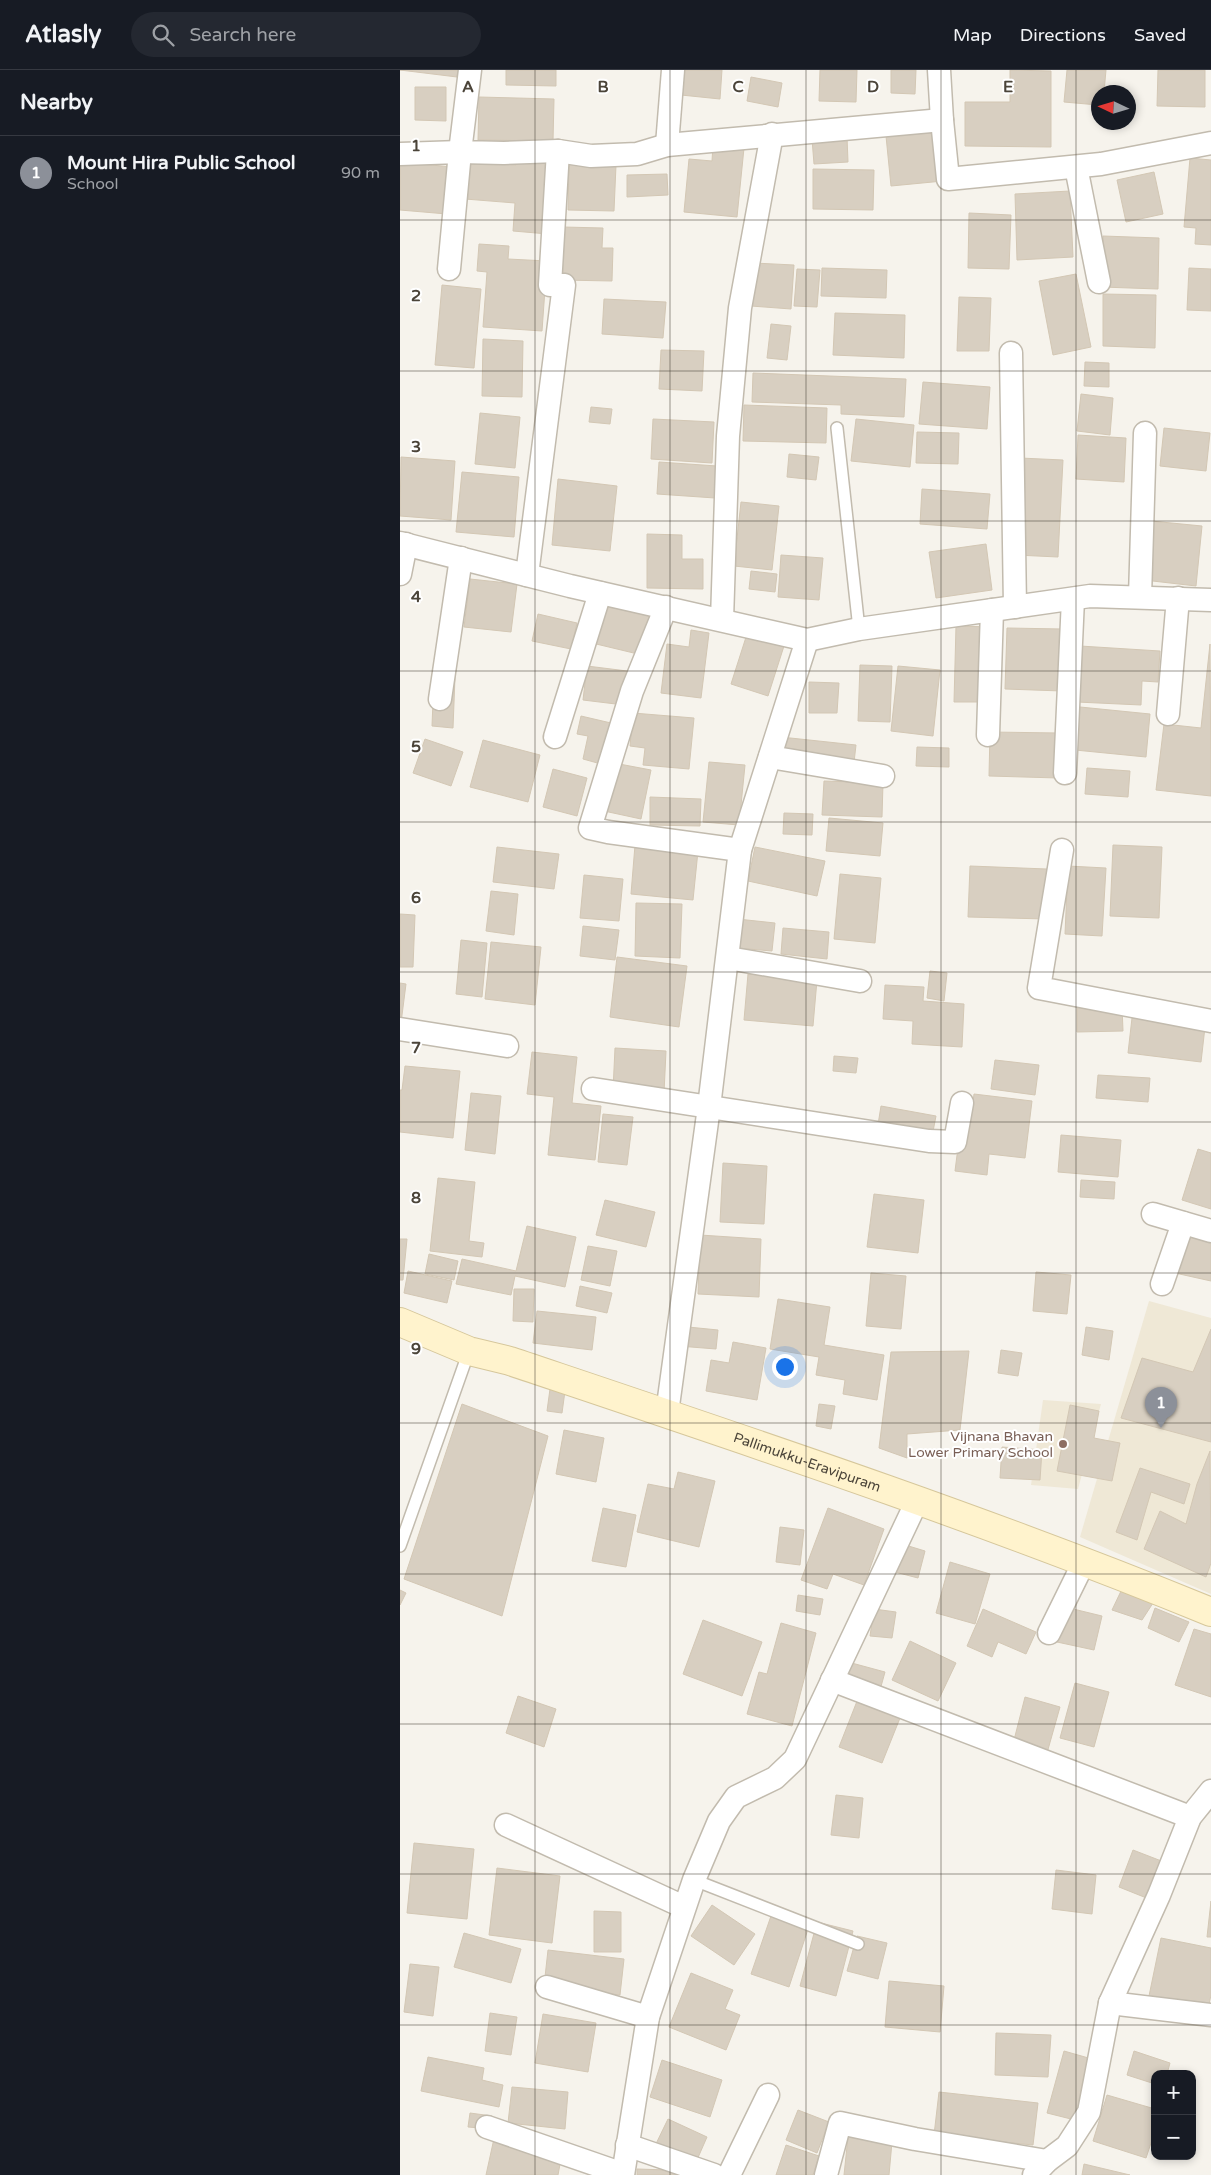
<!DOCTYPE html>
<html lang="en">
<head>
<meta charset="utf-8">
<style>
  body { margin:0; font-family:"Varela Round",sans-serif; background:#242831; color:#f1f3f6 }
  .controls { position:absolute; right:15px; bottom:15px; display:grid; overflow:hidden; border-radius:10px; box-shadow:0 2px 8px #0003 }
  .controls button { width:45px; height:45px; display:grid; place-items:center; padding:0; border:0; border-bottom:1px solid #363941; background:#171b24; color:#f1f3f6; font:25px sans-serif }
  .compass { position:absolute; left:691px; top:15px; width:45px; height:45px; border-radius:50%; background:#171b24; box-shadow:0 2px 8px #0003; rotate:274deg }
  .you { position:absolute; left:384px; top:1296px; width:18px; height:18px; margin:-12px; border:4px solid #fff; border-radius:50%; background:#1a73e8; box-shadow:0 0 0 8px #1a73e833 }
  .badge { display:grid; place-items:center; width:32px; height:32px; border-radius:50%; background:#8c9099; color:#fff; font-size:16px; font-weight:700 }
  .pin { position:absolute; translate:-50% -41px; filter:drop-shadow(0 1px 2px #0008) }
  .pin::after { content:''; position:absolute; top:26px; width:18px; height:15px; background:inherit; clip-path:polygon(0 0,100% 0,50% 100%) }
  .list { margin:0; padding:0; list-style:none }
  h2 { display:flex; justify-content:space-between; align-items:center; height:65px; margin:0; padding:0 20px; font-size:21px }
  h2 small { font-size:16px; font-weight:400; color:#9ea1a6 }
  .list li { display:grid; grid-template-columns:32px 1fr auto; gap:15px; align-items:center; box-sizing:border-box; height:75px; padding:0 20px; border-top:1px solid #363941 }
  .list b { display:block; font-size:19px; white-space:nowrap }
  .list p { margin:0; font-size:16px; white-space:nowrap; color:#9ea1a6 }
  .list em { font-size:16px; font-style:normal; color:#9ea1a6 }
  .icon { flex:none; width:28px; height:28px; fill:none; stroke:currentColor; stroke-width:2; stroke-linecap:round; stroke-linejoin:round }
  .map { position:relative; flex:none; width:811px; height:2105px; overflow:hidden }
  header { display:flex; align-items:center; gap:30px; box-sizing:border-box; height:70px; padding:0 25px; background:#171b24; border-bottom:1px solid #363941 }
  header strong { font-size:24px }
  nav { display:flex; gap:28px; margin-inline-start:auto; font-size:18px }
  .search { width:350px; height:45px; background:#242831; display:flex; align-items:center; gap:12px; box-sizing:border-box; padding:0 18px; border-radius:28px; color:#9ea1a6; font-size:19px }
  main { display:flex }
  aside { flex:1; background:#171b24 }
  .map>svg:first-child { display:block }
</style>
</head>
<body>
<header>
<strong>Atlasly</strong>
<div class="search"><svg class="icon" aria-label="search" viewBox="0 0 24 24"><circle cx="10" cy="10" r="6"/><path d="M15 15l6 6"/></svg>Search here</div>
<nav><a>Map</a><a>Directions</a><a>Saved</a></nav>
</header>
<main>
<aside>
<h2>Nearby<small></small></h2>
<ul class="list">
<li><span class="badge">1</span><div><b>Mount Hira Public School</b><p>School</p></div><em>90 m</em></li>
</ul>
</aside>
<div class="map">
<svg width="811" height="2105" viewBox="0 0 811 2105">
  <rect width="100%" height="100%" fill="#f6f3ec"/>
  <g fill="#efe8d6">
    <polygon points="749,1231 811,1248 811,1524 680,1467"/>
    <polygon points="643,1330 701,1334 678,1419 631,1415"/>
  </g>
  <g fill="#d8cfc1" stroke="#d3c7b4">
    <polygon points="0,0 58,0 57,7"/>
    <polygon points="106,0 156,0 156,16 106,15"/>
    <polygon points="284,0 322,0 320,29 281,25"/>
    <polygon points="420,0 457,0 456,32 419,31"/>
    <polygon points="491,0 516,0 515,24 491,23"/>
    <polygon points="610,0 651,1 651,77 565,76 565,32 610,32"/>
    <polygon points="667,0 706,0 704,22 698,22 698,35 664,32"/>
    <polygon points="758,0 805,0 805,37 757,36"/>
    <polygon points="351,7 382,13 378,37 347,31"/>
    <polygon points="15,17 46,17 46,51 15,50"/>
    <polygon points="79,27 154,29 153,71 78,70"/>
    <polygon points="538,60 543,111 491,116 486,66"/>
    <polygon points="447,67 448,92 414,94 412,69"/>
    <polygon points="313,75 344,78 337,147 284,142 289,89 312,91"/>
    <polygon points="117,87 153,90 148,164 113,161 115,133 65,129 68,91 116,95"/>
    <polygon points="790,88 811,90 811,175 795,174 796,158 784,157"/>
    <polygon points="0,92 52,97 47,144 0,140"/>
    <polygon points="169,94 216,95 214,141 168,140"/>
    <polygon points="413,99 474,100 473,140 413,139"/>
    <polygon points="754,102 763,144 726,152 717,110"/>
    <polygon points="267,104 268,125 227,127 227,105"/>
    <polygon points="670,121 673,187 617,190 615,124"/>
    <polygon points="569,143 611,145 609,199 568,198"/>
    <polygon points="163,157 203,158 202,178 213,178 212,211 162,210"/>
    <polygon points="703,166 759,168 758,219 702,217"/>
    <polygon points="79,174 109,176 108,189 147,191 142,261 83,257 87,202 77,201"/>
    <polygon points="354,193 394,195 391,239 351,236"/>
    <polygon points="422,198 487,200 486,228 421,226"/>
    <polygon points="789,198 811,199 811,241 787,240"/>
    <polygon points="397,199 420,200 417,237 394,236"/>
    <polygon points="676,204 691,277 653,285 639,211"/>
    <polygon points="42,215 81,219 74,298 35,295"/>
    <polygon points="703,224 756,225 755,278 703,276"/>
    <polygon points="559,227 591,228 589,281 557,281"/>
    <polygon points="204,229 266,232 263,268 202,264"/>
    <polygon points="435,243 505,245 504,288 433,285"/>
    <polygon points="371,254 391,256 387,290 367,288"/>
    <polygon points="83,269 123,271 122,327 82,326"/>
    <polygon points="261,280 304,281 302,321 259,319"/>
    <polygon points="685,292 709,293 709,317 684,316"/>
    <polygon points="353,303 506,309 504,347 441,344 441,335 352,332"/>
    <polygon points="523,312 590,317 587,359 519,354"/>
    <polygon points="681,324 713,328 710,365 677,361"/>
    <polygon points="344,335 427,338 426,373 343,371"/>
    <polygon points="191,337 212,339 210,354 189,352"/>
    <polygon points="80,343 120,347 115,398 75,394"/>
    <polygon points="253,349 314,352 312,393 251,389"/>
    <polygon points="456,349 514,355 510,397 451,391"/>
    <polygon points="764,358 810,363 806,401 760,396"/>
    <polygon points="517,362 559,363 558,394 516,393"/>
    <polygon points="678,365 726,368 724,412 676,409"/>
    <polygon points="389,384 419,387 416,410 387,407"/>
    <polygon points="1,387 55,391 51,450 0,446"/>
    <polygon points="620,388 663,390 658,487 616,485"/>
    <polygon points="259,392 317,396 315,428 257,424"/>
    <polygon points="62,402 119,407 114,467 56,462"/>
    <polygon points="158,409 217,416 210,481 152,475"/>
    <polygon points="522,419 590,424 587,459 520,454"/>
    <polygon points="341,432 379,436 372,500 334,496"/>
    <polygon points="751,451 802,456 796,516 744,510"/>
    <polygon points="247,464 282,465 282,489 303,489 303,519 247,518"/>
    <polygon points="586,474 592,520 536,528 529,482"/>
    <polygon points="381,485 423,488 419,530 378,527"/>
    <polygon points="351,501 377,504 375,522 349,519"/>
    <polygon points="70,509 117,514 111,562 64,557"/>
    <polygon points="202,532 252,543 242,585 192,573"/>
    <polygon points="138,544 177,553 171,579 132,571"/>
    <polygon points="556,556 592,557 590,632 554,632"/>
    <polygon points="607,558 663,559 662,621 605,619"/>
    <polygon points="291,560 309,563 301,628 261,623 267,574 289,577"/>
    <polygon points="347,564 384,576 368,626 331,614"/>
    <polygon points="810,574 811,726 756,720 764,654 801,658"/>
    <polygon points="680,576 760,581 758,612 742,611 741,635 677,632"/>
    <polygon points="460,595 492,596 490,652 458,651"/>
    <polygon points="187,596 227,601 224,635 183,630"/>
    <polygon points="498,596 540,600 533,666 491,661"/>
    <polygon points="34,606 55,607 53,658 32,656"/>
    <polygon points="409,612 439,613 437,643 409,643"/>
    <polygon points="680,637 750,644 746,687 675,680"/>
    <polygon points="233,643 294,648 289,699 243,695 245,678 230,676"/>
    <polygon points="181,646 211,653 201,694 183,689 188,666 177,664"/>
    <polygon points="590,662 659,663 658,708 589,706"/>
    <polygon points="381,667 456,675 453,701 378,693"/>
    <polygon points="25,669 63,682 51,716 13,703"/>
    <polygon points="83,670 140,685 128,732 70,717"/>
    <polygon points="517,677 549,678 549,697 516,696"/>
    <polygon points="309,692 345,695 339,755 303,752"/>
    <polygon points="214,693 251,700 241,749 204,741"/>
    <polygon points="687,698 730,701 728,727 685,724"/>
    <polygon points="153,699 187,708 177,746 143,737"/>
    <polygon points="424,711 483,713 482,747 422,745"/>
    <polygon points="250,727 301,729 300,756 250,755"/>
    <polygon points="384,743 413,744 412,765 383,764"/>
    <polygon points="429,748 483,753 480,786 426,781"/>
    <polygon points="235,775 298,781 293,830 231,824"/>
    <polygon points="713,775 762,777 759,848 710,846"/>
    <polygon points="97,777 159,784 154,819 93,812"/>
    <polygon points="355,777 425,791 417,826 348,811"/>
    <polygon points="570,796 647,799 646,849 568,847"/>
    <polygon points="668,796 706,798 702,866 665,864"/>
    <polygon points="440,804 481,808 475,873 434,869"/>
    <polygon points="184,805 223,809 219,851 180,848"/>
    <polygon points="91,821 118,824 114,865 86,861"/>
    <polygon points="236,833 282,834 280,888 235,886"/>
    <polygon points="0,844 15,845 13,897 0,897"/>
    <polygon points="328,848 375,853 372,881 325,877"/>
    <polygon points="183,856 219,860 215,890 180,886"/>
    <polygon points="383,858 429,862 427,889 381,884"/>
    <polygon points="61,870 87,873 82,927 56,924"/>
    <polygon points="91,872 141,877 135,935 85,929"/>
    <polygon points="217,887 287,896 279,957 210,947"/>
    <polygon points="530,901 547,903 544,931 527,928"/>
    <polygon points="348,904 417,910 413,956 344,950"/>
    <polygon points="0,913 6,914 1,953 0,953"/>
    <polygon points="485,915 524,917 523,931 564,934 562,977 512,974 513,951 483,949"/>
    <polygon points="722,936 723,961 677,962 677,937"/>
    <polygon points="732,948 805,957 801,992 728,983"/>
    <polygon points="215,978 266,981 264,1023 213,1020"/>
    <polygon points="132,982 177,987 172,1033 201,1036 195,1090 148,1085 154,1027 127,1024"/>
    <polygon points="434,986 458,988 456,1003 433,1001"/>
    <polygon points="595,990 639,995 635,1025 591,1019"/>
    <polygon points="5,996 60,1001 53,1068 0,1062 0,1020 2,1020"/>
    <polygon points="698,1005 750,1008 748,1032 696,1028"/>
    <polygon points="71,1023 101,1026 95,1084 65,1080"/>
    <polygon points="574,1024 632,1031 625,1088 589,1084 587,1105 555,1101 561,1054 570,1055"/>
    <polygon points="481,1036 536,1046 530,1077 476,1067"/>
    <polygon points="203,1044 233,1047 227,1095 198,1092"/>
    <polygon points="661,1065 721,1070 718,1107 658,1102"/>
    <polygon points="798,1079 811,1083 811,1139 782,1130"/>
    <polygon points="323,1093 367,1096 364,1154 320,1152"/>
    <polygon points="38,1108 75,1112 69,1171 84,1173 82,1187 30,1181"/>
    <polygon points="681,1110 715,1112 714,1129 680,1127"/>
    <polygon points="474,1124 524,1130 518,1183 467,1177"/>
    <polygon points="205,1130 255,1142 246,1177 196,1165"/>
    <polygon points="127,1156 176,1167 165,1217 115,1206 111,1225 56,1214 62,1189 116,1201"/>
    <polygon points="784,1162 811,1168 811,1211 775,1203"/>
    <polygon points="300,1165 361,1169 359,1227 298,1224"/>
    <polygon points="0,1169 7,1169 3,1210 0,1210"/>
    <polygon points="188,1176 217,1181 210,1216 181,1210"/>
    <polygon points="29,1184 58,1191 54,1210 25,1204"/>
    <polygon points="8,1201 52,1211 47,1233 4,1223"/>
    <polygon points="636,1202 671,1205 667,1244 633,1241"/>
    <polygon points="471,1203 506,1206 501,1259 466,1256"/>
    <polygon points="180,1216 212,1223 207,1243 176,1236"/>
    <polygon points="114,1219 134,1219 133,1252 113,1251"/>
    <polygon points="378,1229 430,1237 424,1275 484,1285 477,1330 443,1324 445,1310 416,1305 419,1287 370,1279"/>
    <polygon points="137,1241 196,1247 192,1280 133,1273"/>
    <polygon points="268,1255 318,1260 316,1279 266,1275"/>
    <polygon points="686,1257 713,1261 709,1290 682,1285"/>
    <polygon points="811,1259 811,1372 721,1348 742,1288 793,1302"/>
    <polygon points="333,1272 366,1278 357,1330 306,1321 311,1290 329,1293"/>
    <polygon points="601,1280 622,1283 618,1306 598,1303"/>
    <polygon points="569,1281 560,1360 507,1364 507,1388 479,1378 491,1282"/>
    <polygon points="150,1319 165,1321 162,1343 147,1341"/>
    <polygon points="62,1334 148,1366 102,1546 4,1509"/>
    <polygon points="419,1334 435,1336 431,1359 416,1356"/>
    <polygon points="670,1335 699,1341 694,1368 720,1373 712,1411 657,1401"/>
    <polygon points="164,1360 204,1368 196,1412 156,1404"/>
    <polygon points="602,1377 642,1380 640,1410 600,1408"/>
    <polygon points="810,1381 811,1493 806,1507 744,1479 760,1441 786,1454 797,1414"/>
    <polygon points="740,1398 790,1414 784,1434 751,1422 737,1470 716,1462"/>
    <polygon points="278,1402 315,1411 299,1477 237,1462 248,1414 274,1419"/>
    <polygon points="203,1438 236,1445 226,1497 192,1491"/>
    <polygon points="428,1438 484,1459 464,1515 433,1504 427,1519 401,1510"/>
    <polygon points="380,1457 404,1460 400,1495 376,1492"/>
    <polygon points="502,1474 525,1481 518,1508 495,1502"/>
    <polygon points="550,1492 590,1504 575,1554 536,1543"/>
    <polygon points="722,1519 753,1533 742,1550 712,1540"/>
    <polygon points="0,1520 6,1523 0,1535"/>
    <polygon points="398,1525 423,1529 420,1545 396,1541"/>
    <polygon points="665,1537 702,1546 694,1580 657,1572"/>
    <polygon points="755,1538 789,1552 779,1572 748,1558"/>
    <polygon points="474,1539 496,1542 492,1568 470,1566"/>
    <polygon points="583,1539 636,1562 626,1584 598,1572 592,1587 567,1576"/>
    <polygon points="303,1550 362,1572 342,1626 283,1604"/>
    <polygon points="381,1553 416,1563 392,1656 347,1644 359,1602 367,1604"/>
    <polygon points="794,1559 811,1564 811,1627 775,1615"/>
    <polygon points="510,1571 556,1593 538,1631 492,1610"/>
    <polygon points="448,1592 485,1602 480,1620 443,1609"/>
    <polygon points="675,1613 709,1622 694,1677 660,1668"/>
    <polygon points="461,1621 504,1638 482,1693 439,1677"/>
    <polygon points="118,1626 156,1639 144,1677 106,1663"/>
    <polygon points="625,1627 660,1637 647,1683 613,1674"/>
    <polygon points="436,1725 463,1728 459,1768 431,1765"/>
    <polygon points="14,1773 74,1779 67,1849 7,1843"/>
    <polygon points="733,1780 764,1792 749,1829 719,1817"/>
    <polygon points="97,1798 160,1806 152,1873 89,1865"/>
    <polygon points="656,1800 696,1805 692,1844 652,1839"/>
    <polygon points="811,1831 811,1867 807,1867"/>
    <polygon points="312,1835 355,1864 334,1895 291,1866"/>
    <polygon points="194,1841 221,1842 221,1882 194,1882"/>
    <polygon points="372,1843 409,1856 389,1917 351,1904"/>
    <polygon points="417,1852 453,1861 436,1926 400,1916"/>
    <polygon points="64,1863 121,1879 111,1913 54,1897"/>
    <polygon points="457,1866 487,1873 478,1909 447,1901"/>
    <polygon points="761,1868 811,1878 811,1925 808,1939 749,1926"/>
    <polygon points="148,1880 224,1889 220,1925 144,1916"/>
    <polygon points="10,1894 39,1897 33,1946 4,1942"/>
    <polygon points="291,1903 333,1920 325,1939 340,1945 326,1980 269,1957"/>
    <polygon points="489,1911 544,1916 540,1962 485,1957"/>
    <polygon points="90,1943 117,1947 111,1985 85,1981"/>
    <polygon points="143,1944 196,1953 188,2002 135,1993"/>
    <polygon points="596,1963 651,1965 648,2007 595,2005"/>
    <polygon points="664,1981 692,1989 675,2050 647,2043"/>
    <polygon points="734,1981 770,1993 767,2004 755,2004 755,2014 727,2005"/>
    <polygon points="28,1987 84,1998 82,2010 103,2015 99,2037 21,2021"/>
    <polygon points="262,1990 322,2010 310,2047 250,2027"/>
    <polygon points="112,2017 168,2022 165,2059 108,2053"/>
    <polygon points="539,2022 638,2033 633,2075 534,2065"/>
    <polygon points="707,2025 755,2039 755,2061 746,2088 693,2071"/>
    <polygon points="398,2040 429,2052 417,2083 386,2070"/>
    <polygon points="70,2043 92,2046 91,2059 68,2057"/>
    <polygon points="268,2049 307,2067 293,2099 253,2080"/>
    <polygon points="95,2064 163,2078 158,2105 86,2105"/>
    <polygon points="448,2067 492,2072 489,2105 444,2105"/>
    <polygon points="386,2075 419,2086 413,2105 376,2105"/>
    <polygon points="684,2094 730,2105 682,2105"/>
    <polygon points="237,2099 299,2101 299,2105 237,2105"/>
  </g>
  <g fill="none" stroke-linecap="round" stroke-linejoin="round">
    <defs>
      <g id="service">
        <polyline points="437,358 459,559"/>
        <polyline points="0,1476 69,1281"/>
        <polyline points="294,1810 458,1874"/>
      </g>
      <g id="minor">
        <polyline points="70,0 60,82 104,83 158,81 191,86 237,84 267,75 542,50 548,109 701,94 811,73"/>
        <polyline points="539,0 542,50"/>
        <polyline points="267,75 273,0"/>
        <polyline points="0,84 60,82 49,199"/>
        <polyline points="676,97 699,212"/>
        <polyline points="611,283 615,537"/>
        <polyline points="0,473 170,516 407,570 459,559 690,526 811,530"/>
        <polyline points="0,504 6,474"/>
        <polyline points="127,505 164,215 150,215 158,81"/>
        <polyline points="740,527 745,363"/>
        <polyline points="266,537 232,621 190,758 208,762 340,780"/>
        <polyline points="322,550 328,366 340,238 372,64"/>
        <polyline points="40,629 61,488"/>
        <polyline points="768,644 778,528"/>
        <polyline points="588,665 592,540"/>
        <polyline points="155,667 200,523"/>
        <polyline points="370,687 483,706"/>
        <polyline points="665,703 673,529"/>
        <polyline points="662,780 639,918 811,951"/>
        <polyline points="328,888 460,911"/>
        <polyline points="0,959 107,976"/>
        <polyline points="193,1019 529,1071 555,1072 562,1033"/>
        <polyline points="753,1144 811,1161"/>
        <polyline points="762,1214 783,1153"/>
        <polyline points="267,1343 309,1037 340,780 407,570"/>
        <polyline points="649,1563 684,1492"/>
        <polyline points="432,1610 790,1747"/>
        <polyline points="106,1755 284,1837"/>
        <polyline points="147,1917 248,1947"/>
        <polyline points="710,1933 811,1945"/>
        <polyline points="87,2057 223,2104"/>
        <polyline points="227,2075 314,2105"/>
        <polyline points="223,2105 248,1947 294,1810 319,1751 336,1727 375,1708 395,1689 517,1431"/>
        <polyline points="329,2105 368,2025"/>
        <polyline points="426,2105 440,2053 515,2069 647,2091"/>
        <polyline points="634,2105 647,2091 667,2076 689,2042 710,1933 759,1825 790,1747 811,1721"/>
      </g>
      <g id="secondary">
        <path id="s1" d="M0,1252L69,1281L110,1291C345,1370 581,1448 811,1542"/>
      </g>
    </defs>
    <use href="#service" stroke="#c2bbae" stroke-width="14"/>
    <use href="#minor" stroke="#c2bbae" stroke-width="25"/>
    <use href="#secondary" stroke="#d6c79b" stroke-width="30"/>
    <use href="#service" stroke="#fff" stroke-width="11"/>
    <use href="#minor" stroke="#fff" stroke-width="22"/>
    <use href="#secondary" stroke="#fff3cd" stroke-width="28"/>
  </g>
  <path fill="none" stroke="#4b4439" stroke-width="1" stroke-opacity="0.55" d="M135,0V2105M270,0V2105M406,0V2105M541,0V2105M676,0V2105M0,150H811M0,301H811M0,451H811M0,601H811M0,752H811M0,902H811M0,1052H811M0,1203H811M0,1353H811M0,1504H811M0,1654H811M0,1804H811M0,1955H811"/>
  <circle fill="#8d6e63" stroke="#fff" stroke-width="2" cx="663" cy="1374" r="5"/>
  <g text-anchor="middle" stroke-width="4" stroke-linejoin="round" paint-order="stroke">
    <g font-size="14" fill="#785e54" stroke="#fff" text-anchor="end">
      <text x="653" y="1371">Vijnana Bhavan<tspan x="653" dy="16">Lower Primary School</tspan></text>
    </g>
    <g font-size="14" fill="#4b4439" stroke="#fff">
      <text dy="5" stroke="none"><textPath href="#s1" startOffset="431">Pallimukku-Eravipuram</textPath></text>
    </g>
  </g>
  <g font-size="16" text-anchor="middle" font-weight="bold" fill="#4b4439" stroke="#fff" stroke-width="4" stroke-linejoin="round" paint-order="stroke">
    <text x="68" y="22">A</text>
    <text x="203" y="22">B</text>
    <text x="338" y="22">C</text>
    <text x="473" y="22">D</text>
    <text x="608" y="22">E</text>
    <text x="16" y="81">1</text>
    <text x="16" y="231">2</text>
    <text x="16" y="382">3</text>
    <text x="16" y="532">4</text>
    <text x="16" y="682">5</text>
    <text x="16" y="833">6</text>
    <text x="16" y="983">7</text>
    <text x="16" y="1133">8</text>
    <text x="16" y="1284">9</text>
  </g>
</svg>
<div class="controls">
<button>+</button>
<button>−</button>
</div>
<svg class="compass" viewBox="-18 -18 36 36"><path d="M0-13l5 13h-10z" fill="#e53935"/><path d="M0 13l5-13h-10z" fill="#9ea1a6"/></svg>
<div class="you"></div>
<div class="pin badge" style="left:761px;top:1358px">1</div>
</div>
</main>
</body>
</html>
